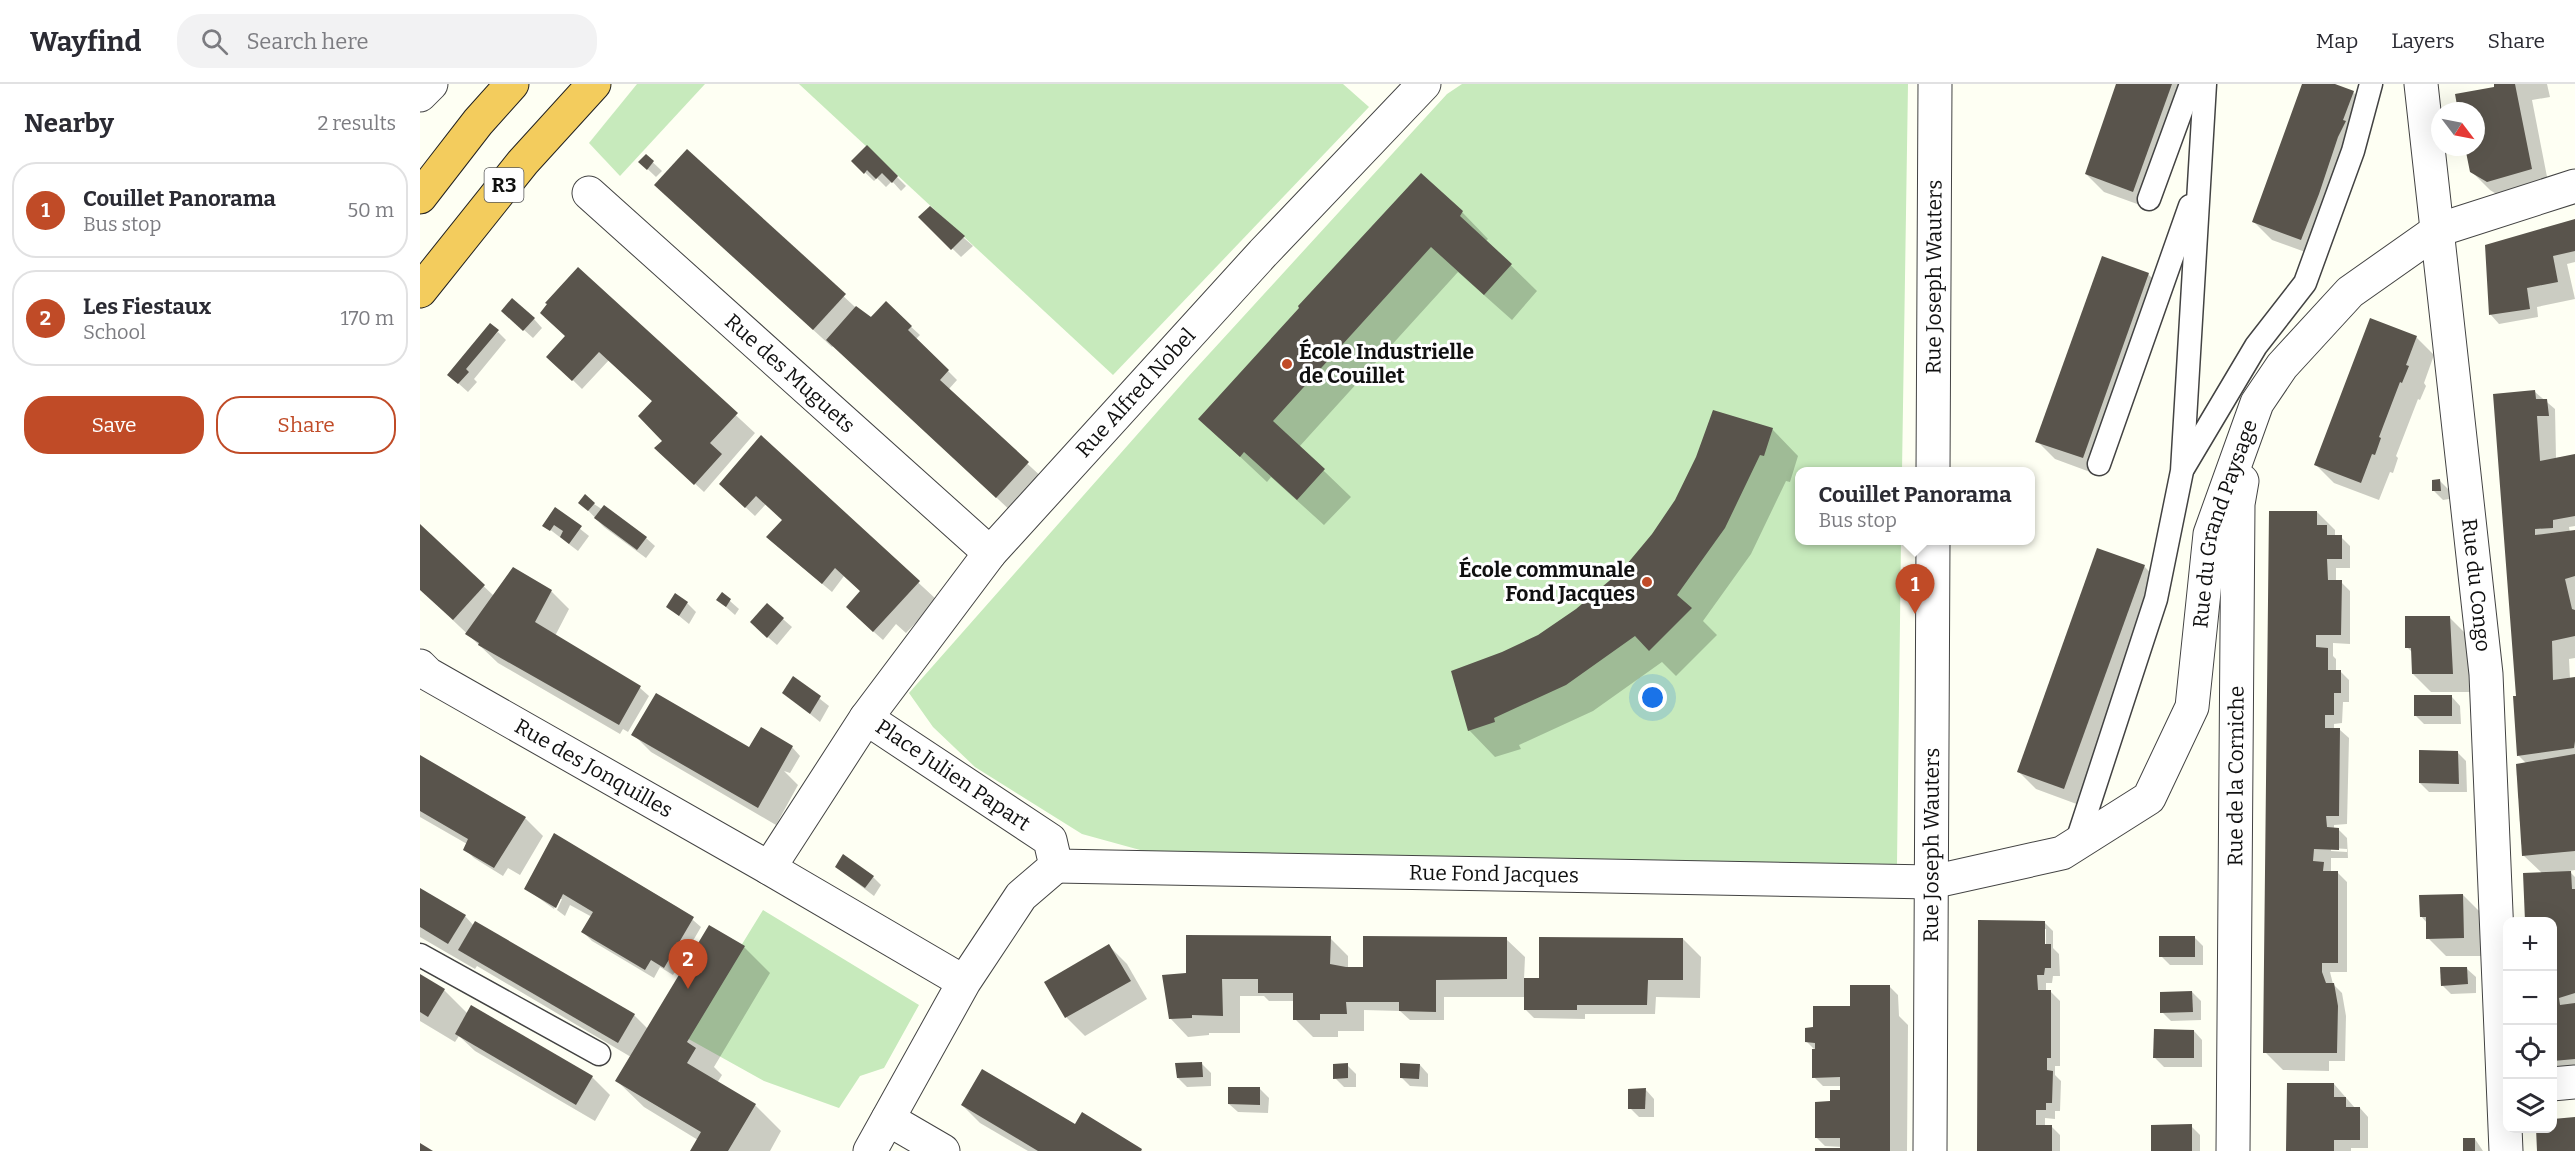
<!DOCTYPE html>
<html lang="en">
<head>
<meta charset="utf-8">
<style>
  body { margin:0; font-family:Bitter,serif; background:#f2f2f3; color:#2b2b33 }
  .controls { position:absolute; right:18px; bottom:18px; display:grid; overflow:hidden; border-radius:12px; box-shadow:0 6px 24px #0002 }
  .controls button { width:54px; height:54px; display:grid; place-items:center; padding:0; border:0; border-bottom:2px solid #e1e1e2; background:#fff; color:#2b2b33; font:30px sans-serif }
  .compass { position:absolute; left:2011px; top:18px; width:54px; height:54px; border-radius:50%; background:#fff; box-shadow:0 6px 24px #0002; rotate:122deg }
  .you { position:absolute; left:1233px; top:614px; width:21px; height:21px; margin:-15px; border:4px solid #fff; border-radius:50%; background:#1a73e8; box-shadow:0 0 0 9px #1a73e833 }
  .badge { display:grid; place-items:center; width:39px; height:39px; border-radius:50%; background:#c04b27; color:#fff; font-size:20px; font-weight:700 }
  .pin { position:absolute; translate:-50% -50px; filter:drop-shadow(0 2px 3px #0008) }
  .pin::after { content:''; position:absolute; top:32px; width:21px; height:18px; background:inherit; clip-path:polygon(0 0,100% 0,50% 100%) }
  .popup { position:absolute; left:1375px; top:383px; width:240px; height:78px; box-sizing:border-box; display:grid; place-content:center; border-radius:12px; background:#fff; filter:drop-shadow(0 2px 4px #0005); font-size:20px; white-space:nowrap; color:#7c7c81 }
  .popup b { font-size:22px; color:#2b2b33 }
  .popup::after { content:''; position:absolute; left:50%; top:100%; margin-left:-12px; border:12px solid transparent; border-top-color:#fff }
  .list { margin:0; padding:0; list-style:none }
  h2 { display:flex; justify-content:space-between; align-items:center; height:78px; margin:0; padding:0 24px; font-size:26px }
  h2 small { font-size:20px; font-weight:400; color:#7c7c81 }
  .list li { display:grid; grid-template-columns:39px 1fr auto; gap:18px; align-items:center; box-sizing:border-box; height:96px; margin:0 12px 12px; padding:0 12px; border:2px solid #e1e1e2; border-radius:24px }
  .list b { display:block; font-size:22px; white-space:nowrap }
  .list p { margin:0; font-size:20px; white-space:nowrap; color:#7c7c81 }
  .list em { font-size:20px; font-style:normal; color:#7c7c81 }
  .actions { display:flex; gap:12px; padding:18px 24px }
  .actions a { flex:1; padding:14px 0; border:2px solid #c04b27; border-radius:24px; text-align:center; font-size:21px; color:#c04b27 }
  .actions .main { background:#c04b27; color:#fff }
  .icon { flex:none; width:33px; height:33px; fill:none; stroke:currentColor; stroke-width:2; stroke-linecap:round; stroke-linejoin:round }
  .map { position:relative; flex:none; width:2155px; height:1067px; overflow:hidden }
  header { display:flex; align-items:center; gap:36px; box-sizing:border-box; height:84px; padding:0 30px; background:#fff; border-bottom:2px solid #e1e1e2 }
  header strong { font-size:28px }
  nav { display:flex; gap:33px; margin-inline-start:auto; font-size:21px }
  .search { width:420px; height:54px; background:#f2f2f3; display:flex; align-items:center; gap:15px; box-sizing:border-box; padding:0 21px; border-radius:24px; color:#7c7c81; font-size:22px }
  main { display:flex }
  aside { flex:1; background:#fff }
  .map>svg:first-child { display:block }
</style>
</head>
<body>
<header>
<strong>Wayfind</strong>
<div class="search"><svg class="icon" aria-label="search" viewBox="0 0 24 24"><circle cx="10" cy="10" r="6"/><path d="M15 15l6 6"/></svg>Search here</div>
<nav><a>Map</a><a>Layers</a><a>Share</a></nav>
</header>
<main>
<aside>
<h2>Nearby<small>2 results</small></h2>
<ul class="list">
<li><span class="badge">1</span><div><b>Couillet Panorama</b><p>Bus stop</p></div><em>50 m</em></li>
<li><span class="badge">2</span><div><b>Les Fiestaux</b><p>School</p></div><em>170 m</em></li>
</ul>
<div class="actions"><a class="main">Save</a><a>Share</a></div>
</aside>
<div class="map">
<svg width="2155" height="1067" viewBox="0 0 2155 1067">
  <rect width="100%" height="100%" fill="#fefff3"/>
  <g fill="#c7eabc">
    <polygon points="217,0 285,0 200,92 169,59"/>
    <polygon points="379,0 923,0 949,23 693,291"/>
    <polygon points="1042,0 1488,0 1482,387 1380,388 1380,456 1481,457 1477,780 1197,779 731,769 662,750 555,683 513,643 489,609 768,293 1027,10"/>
    <polygon points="343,826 499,921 464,984 440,992 419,1024 344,997 265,953"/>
  </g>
  <g fill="#0003" fill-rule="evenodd">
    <polygon points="1698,0 1775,0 1731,125 1684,108 1666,90"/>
    <polygon points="1883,0 1911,0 1933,8 1951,26 1899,173 1852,156 1834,138"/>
    <polygon points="2075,0 2127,0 2130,13 2112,16 2129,103 2086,116 2070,106 2052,88 2047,63 2056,63 2056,27 2040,27 2076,4"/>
    <polygon points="447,63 486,102 481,107 472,97 466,103 457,94 454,97 433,77"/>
    <polygon points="267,67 448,235 466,220 500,251 496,255 537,296 528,306 626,397 595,431 414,261 412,263 254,119"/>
    <polygon points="226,72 242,87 236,93 220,78"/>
    <polygon points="510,124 553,162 541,173 500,133"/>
    <polygon points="1042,128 1068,155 1066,157 1117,207 1092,236 1038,188 879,363 931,413 904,441 851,393 847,398 780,335"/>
    <polygon points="2155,136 2155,178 2147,180 2155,215 2117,223 2118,233 2079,240 2071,231 2067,162"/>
    <polygon points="158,185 335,349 284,408 245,372 245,357 233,318 189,276 162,305 129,273 146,253"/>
    <polygon points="1728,190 1746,208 1681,392 1635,375 1617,357"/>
    <polygon points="92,235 114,235 122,244 113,254"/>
    <polygon points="78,248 86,256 54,295 57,298 48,308 29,291"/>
    <polygon points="1996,253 2014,271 2004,299 2006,302 2000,316 1998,315 1976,372 1978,374 1973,389 1970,388 1959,416 1914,399 1896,381"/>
    <polygon points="2115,308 2135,325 2136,374 2155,371 2155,442 2149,443 2150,449 2155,447 2155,574 2149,575 2150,595 2155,595 2155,786 2149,787 2155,793 2155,994 2132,989 2132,838 2107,838 2105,790 2122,789 2103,771 2107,680 2098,671 2097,613"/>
    <polygon points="1352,345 1378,372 1370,398 1366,397 1331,470 1283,537 1297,551 1256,592 1242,578 1173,627 1099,661 1101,665 1075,673 1049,646 1083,570 1119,552 1157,527 1203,487 1233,451"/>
    <polygon points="341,353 517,516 486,549 476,540 463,556 436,532 441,508 424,492 412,508 357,462 363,436 346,420 335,432 310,409"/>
    <polygon points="2020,397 2029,406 2029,415 2023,416 2014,407"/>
    <polygon points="160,418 174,420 226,454 235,462 226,474 184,443"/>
    <polygon points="135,425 169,452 158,467 124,441"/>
    <path d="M1897,428L1915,446V452L1921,453L1930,462V484H1916V498H1921L1930,507V560L1913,559V572L1916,575V587H1920L1929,596V618H1923L1922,639L1914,640V645L1920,646L1929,654L1927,740L1914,741V745H1918L1927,754L1928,774H1911V787L1918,789L1927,798V888H1910L1913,900L1922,909L1926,932L1925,977H1909V987L1863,986L1845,968ZM1911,764L1927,765V768L1911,767Z"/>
    <polygon points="0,442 74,512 131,507 149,525 135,552 220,604 229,612 208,648 203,645 200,650 78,579 0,505"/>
    <polygon points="1724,482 1742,501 1662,722 1616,705 1598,687"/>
    <polygon points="302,510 319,525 315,531 298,516"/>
    <polygon points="267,519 276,528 269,540 248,523"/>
    <polygon points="347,521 372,543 357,561 341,547"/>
    <polygon points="2029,533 2047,551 2050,608 2011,608 1993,590 1993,569 1987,563"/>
    <polygon points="373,594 409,622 400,638 364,609"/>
    <polygon points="2032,613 2040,622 2041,640 2004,640 1995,631"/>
    <polygon points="213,650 336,669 372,663 380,672 370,689 364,687 378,701 356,741 231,668"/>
    <polygon points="2037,668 2046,677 2047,708 2009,708 2000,699"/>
    <polygon points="0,673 105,734 123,752 100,791 88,784 83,792 54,774 45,765 47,760 0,733"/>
    <polygon points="135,751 259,824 281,843 253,891 240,883 234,894 172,857 163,848 172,833 150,821 145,832 137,826 142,815 139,815 134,825 105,804"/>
    <polygon points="416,783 453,793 461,801 454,812"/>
    <polygon points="0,806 45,832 54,842 214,931 228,945 324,863 350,889 294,983 302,991 297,999 335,1021 361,1047 350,1067 271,1067 278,1056 224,1023 197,997 211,973 57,882 55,885 0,853"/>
    <polygon points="2043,811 2061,829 2061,872 2026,872 2008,854 2007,839 2001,832"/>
    <path d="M1624,838L1633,847V864L1639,870L1640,892H1633L1632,899H1626V908H1631L1640,917V982H1635V991L1641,997L1640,1027H1635V1035L1625,1034V1042H1631L1640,1051V1067H1558ZM1623,845H1626V863H1623Z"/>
    <polygon points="1774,853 1783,862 1783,881 1750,881 1741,872"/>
    <polygon points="910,854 928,872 928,884 942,884 1086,855 1105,873 1104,895 1122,895 1263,855 1281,873 1280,914 1236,913 1235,930 1165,930 1165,935 1114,934 1105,925 1105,913 1024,913 1024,936 990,936 980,927 944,926 944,947 918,947 918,953 893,953 875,935 875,917 849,917 844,912 820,912 820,949 789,949 789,951 768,953 750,934 767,891"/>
    <polygon points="689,862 707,880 727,915 665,952 647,934 626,899"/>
    <polygon points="2047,885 2056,893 2056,909 2031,910 2022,901"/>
    <polygon points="0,892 24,906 48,930 172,993 190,1011 175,1037 55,967 39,952 35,958 0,937"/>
    <polygon points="1469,902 1478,911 1479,932 1488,941 1487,1067 1396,1067 1422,1066 1422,1063 1405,1062 1396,1053 1422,1002 1403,1002 1394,993 1394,965 1386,957 1395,944"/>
    <polygon points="1772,908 1781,917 1781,936 1751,937 1742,928"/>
    <polygon points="1774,947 1782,956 1782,983 1744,983 1735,974"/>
    <polygon points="782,980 791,989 791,1002 767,1003 758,994"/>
    <polygon points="927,981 936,990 936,1003 924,1003 915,994"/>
    <polygon points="1000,981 1008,990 1008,1003 990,1002 981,993"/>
    <polygon points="1914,1000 1935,1024 1940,1024 1948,1033 1948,1064 1931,1064 1931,1067 1868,1067"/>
    <polygon points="840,1005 849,1014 848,1029 818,1028 809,1020"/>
    <polygon points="1226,1006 1234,1015 1234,1033 1219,1033 1210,1024"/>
    <polygon points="542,1021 655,1042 723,1067 608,1067 560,1039"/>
    <polygon points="1771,1042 1780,1051 1780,1067 1733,1067"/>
    <polygon points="2055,1055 2063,1067 2045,1067"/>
  </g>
  <g fill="#59544c">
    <polygon points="1696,0 1752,0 1713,108 1665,90"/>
    <polygon points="1882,0 1915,0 1934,7 1923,36 1926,37 1918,53 1899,110 1881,156 1832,138"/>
    <polygon points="2074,0 2095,0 2112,85 2067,98 2050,88 2045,63 2056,63 2056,27 2038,27 2035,10 2074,3"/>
    <polygon points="447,61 478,92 472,99 462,89 456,95 447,86 444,90 431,77"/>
    <polygon points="267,65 426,210 393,246 234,101"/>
    <polygon points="226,70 234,77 227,86 218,78"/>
    <polygon points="1001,89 1043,127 1040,132 1092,180 1064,211 1011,163 853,337 905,385 877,416 824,368 820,373 778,335 879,224 878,222"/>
    <polygon points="510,122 545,152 531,166 498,133"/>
    <polygon points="2155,135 2155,167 2133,172 2138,198 2107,204 2110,225 2069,231 2065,161"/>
    <polygon points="1682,172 1729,189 1663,374 1615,358"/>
    <polygon points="158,183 318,329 290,359 302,370 274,401 234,364 242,357 218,332 232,317 179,268 152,297 126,273 145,252 120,229 127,220 125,219"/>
    <polygon points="92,214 115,234 103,247 81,227"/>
    <polygon points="466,217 492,242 488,246 529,286 520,296 609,378 576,414 406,256 436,222 451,233"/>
    <polygon points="1950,234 1997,252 1986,281 1989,282 1982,299 1980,298 1959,353 1961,354 1955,371 1952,370 1941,399 1894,381"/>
    <polygon points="70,239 79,246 46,285 49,288 38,300 27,291"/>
    <polygon points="2115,306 2116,315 2127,315 2129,332 2117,332 2120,377 2155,370 2155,432 2133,436 2133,444 2115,445 2115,451 2155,446 2155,492 2145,495 2152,525 2155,526 2155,552 2132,557 2133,596 2155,593 2155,657 2154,664 2097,672 2093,612 2096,612 2073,310"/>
    <polygon points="1293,326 1353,344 1344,372 1340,371 1305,444 1257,511 1272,524 1229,567 1215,552 1146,601 1074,634 1075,638 1048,647 1031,587 1082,568 1118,551 1156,525 1202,486 1232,450 1255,416 1276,373"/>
    <polygon points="341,351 500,497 453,548 426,523 440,507 415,484 402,500 346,453 362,436 336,412 325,424 299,400"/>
    <polygon points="2020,395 2021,407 2012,407 2012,396"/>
    <polygon points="165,410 175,419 168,427 158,419"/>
    <polygon points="184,421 227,453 217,466 174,434"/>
    <polygon points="135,423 162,442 149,460 140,453 143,447 134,441 130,447 122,442"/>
    <polygon points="1849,427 1897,427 1897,441 1907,441 1907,451 1922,451 1922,475 1907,475 1908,496 1922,496 1921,551 1896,551 1896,563 1908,564 1908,586 1921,586 1921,609 1914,609 1914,631 1905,631 1905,644 1920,644 1919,732 1906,732 1907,743 1919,744 1919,766 1894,765 1893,777 1904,778 1903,787 1918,787 1918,879 1902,879 1902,888 1906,899 1914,899 1918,922 1917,969 1843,969"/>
    <polygon points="0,440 65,501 33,536 0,506"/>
    <polygon points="1677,464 1725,481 1644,705 1597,688"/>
    <polygon points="93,483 132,506 115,538 221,602 199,641 58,561 59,559 45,550"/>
    <polygon points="302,508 311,515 306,523 296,516"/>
    <polygon points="255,509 268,518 259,532 246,523"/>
    <polygon points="347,519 364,534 347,554 330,538"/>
    <polygon points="1985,532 2030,532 2033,590 1992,590 1991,564 1985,564"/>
    <polygon points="373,592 401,612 390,630 362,609"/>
    <polygon points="236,609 329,663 341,643 373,662 338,724 211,651"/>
    <rect x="1994" y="611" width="38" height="21"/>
    <polygon points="1999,666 2038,667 2039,700 1999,699"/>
    <polygon points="2155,670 2155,767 2102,772 2096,680"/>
    <polygon points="0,671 106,733 74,784 43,766 48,755 0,727"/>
    <polygon points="134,749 274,833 244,884 231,876 225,886 161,848 173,828 143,810 136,824 104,805"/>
    <polygon points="423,770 454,792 445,804 415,783"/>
    <polygon points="2151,787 2152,805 2155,805 2155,909 2139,914 2140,921 2155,919 2155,975 2133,977 2133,837 2105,837 2103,789"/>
    <polygon points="0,804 46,831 28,860 0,843"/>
    <polygon points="2043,810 2044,854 2006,855 2006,833 2000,833 1999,811"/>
    <polygon points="1558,836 1625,837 1625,860 1631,860 1631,884 1625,884 1624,891 1617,891 1618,906 1631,906 1631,974 1627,974 1627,986 1633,987 1632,1019 1626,1019 1626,1026 1616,1026 1616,1041 1632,1041 1632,1067 1557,1067"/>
    <polygon points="55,837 215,930 198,959 38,866"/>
    <polygon points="289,841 325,862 267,958 276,964 267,979 336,1020 308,1067 270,1067 281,1048 195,997"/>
    <polygon points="766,851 911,852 910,880 926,883 943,883 943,852 1087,853 1087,895 1016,896 1016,928 979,927 979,918 926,918 927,930 900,930 900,936 873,936 873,909 838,909 838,895 802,895 803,932 772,931 772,934 749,935 742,891 766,889"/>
    <rect x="1739" y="852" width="36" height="21"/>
    <polygon points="1119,853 1263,854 1263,896 1228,896 1227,921 1157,921 1157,926 1104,926 1104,894 1119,894"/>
    <polygon points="689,860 711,897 645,934 624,898"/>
    <polygon points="2020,883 2047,883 2048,900 2021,902"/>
    <polygon points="0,890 25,905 8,933 0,928"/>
    <polygon points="1430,901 1470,901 1470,1067 1395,1067 1395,1064 1420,1064 1420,1054 1395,1054 1395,1018 1410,1017 1410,1006 1420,1006 1420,993 1392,994 1392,965 1395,965 1395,959 1385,958 1385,944 1393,943 1393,922 1430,922"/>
    <polygon points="1772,907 1773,928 1740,929 1740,908"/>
    <polygon points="51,921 173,992 156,1021 35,950"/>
    <polygon points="1734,945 1774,946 1774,974 1733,974"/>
    <polygon points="782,978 783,993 757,994 755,979"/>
    <polygon points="928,979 928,994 913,995 913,980"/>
    <polygon points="980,979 1000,980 999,995 980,994"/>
    <polygon points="562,985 655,1040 662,1028 722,1065 721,1067 618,1067 541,1021"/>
    <polygon points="1867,999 1914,999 1914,1013 1926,1013 1926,1023 1940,1023 1940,1056 1914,1056 1914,1067 1866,1067"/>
    <polygon points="808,1003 840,1003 840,1021 808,1020"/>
    <polygon points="1226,1004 1225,1025 1208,1025 1208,1005"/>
    <polygon points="2155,1033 2155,1067 2117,1067 2116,1044 2132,1044 2133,1035"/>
    <polygon points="1772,1040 1772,1067 1731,1067 1731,1041"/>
    <rect x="2043" y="1054" width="12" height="13"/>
    <polygon points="0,1059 13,1067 0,1067"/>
  </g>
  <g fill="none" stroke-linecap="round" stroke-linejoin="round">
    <defs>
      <g id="lane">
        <polyline points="1729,115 1771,0"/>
        <polyline points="1679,380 1770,122"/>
        <polyline points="1764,383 1836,262 1885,199 1933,67 1951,0"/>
        <polyline points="1656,760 1736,515 1762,387 1785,0"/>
        <polyline points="0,871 179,970"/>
      </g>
      <g id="street">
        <path id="s1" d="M2001,0L2066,590L2086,1067"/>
        <polyline points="0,11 11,0"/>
        <path id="s2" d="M169,109L570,469"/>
        <path id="s3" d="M1513,388L1515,0"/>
        <path id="s4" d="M0,582L8,590L349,784"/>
        <path id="s5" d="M446,634L570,469L843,169L1004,0"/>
        <path id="s6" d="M636,782L1512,798L1642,769L1729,714L1772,623L1790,450L1837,319L1862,282L1930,208L2018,146L2155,102"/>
        <polyline points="2132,1000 2155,998"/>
        <polyline points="468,1035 523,1067"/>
        <polyline points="450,1067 544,898 601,812 636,782 630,756 446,634 349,784 544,898"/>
        <path id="s7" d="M1510,1067L1513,456"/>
        <path id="s8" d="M1813,1067L1818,420L1822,397"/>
      </g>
      <g id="highway">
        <polyline points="0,113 58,38 92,0"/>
        <polyline points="0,207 103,78 174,0"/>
      </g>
    </defs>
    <use href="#lane" stroke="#434343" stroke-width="25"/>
    <use href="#street" stroke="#434343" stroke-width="35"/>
    <use href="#highway" stroke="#212121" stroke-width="35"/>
    <use href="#lane" stroke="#fff" stroke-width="22"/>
    <use href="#street" stroke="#fff" stroke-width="33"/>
    <use href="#highway" stroke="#f3cc5d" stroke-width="33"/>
  </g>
  <g fill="#c04b27" stroke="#fff" stroke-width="2">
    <circle cx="867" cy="280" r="6"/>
    <circle cx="1227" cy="498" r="6"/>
  </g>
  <g text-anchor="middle" stroke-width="6" stroke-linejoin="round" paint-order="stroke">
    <rect fill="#fff" stroke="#585858" stroke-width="1.5" x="64.5" y="84" width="39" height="34" rx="4.5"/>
    <g font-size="20" font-weight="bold" fill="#101010">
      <text x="84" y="108">R3</text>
    </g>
    <g font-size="21" fill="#101010" stroke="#fff">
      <text dy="7" stroke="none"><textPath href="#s3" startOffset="195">Rue Joseph Wauters</textPath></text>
      <text dy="7" stroke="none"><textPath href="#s2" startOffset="270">Rue des Muguets</textPath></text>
      <text dy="7" stroke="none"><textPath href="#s5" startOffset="423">Rue Alfred Nobel</textPath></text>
      <text dy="7" stroke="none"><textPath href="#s6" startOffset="1400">Rue du Grand Paysage</textPath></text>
      <text dy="7" stroke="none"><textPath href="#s1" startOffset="504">Rue du Congo</textPath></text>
      <text dy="7" stroke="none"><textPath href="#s4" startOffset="202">Rue des Jonquilles</textPath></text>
      <text transform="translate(533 691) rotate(34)" y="7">Place Julien Papart</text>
      <text dy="7" stroke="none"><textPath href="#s8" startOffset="375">Rue de la Corniche</textPath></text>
      <text dy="7" stroke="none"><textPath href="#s7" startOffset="306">Rue Joseph Wauters</textPath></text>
      <text dy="7" stroke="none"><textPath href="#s6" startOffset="438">Rue Fond Jacques</textPath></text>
    </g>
    <g font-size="21" font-weight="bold" fill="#101010" stroke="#fff" text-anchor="start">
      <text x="879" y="275">École Industrielle<tspan x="879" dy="24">de Couillet</tspan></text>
      <text x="1215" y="493" text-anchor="end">École communale<tspan x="1215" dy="24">Fond Jacques</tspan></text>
    </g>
  </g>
</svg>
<div class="controls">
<button>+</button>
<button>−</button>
<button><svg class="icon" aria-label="locate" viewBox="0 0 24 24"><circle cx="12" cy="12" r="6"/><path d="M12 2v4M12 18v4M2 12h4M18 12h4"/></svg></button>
<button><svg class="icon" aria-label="layers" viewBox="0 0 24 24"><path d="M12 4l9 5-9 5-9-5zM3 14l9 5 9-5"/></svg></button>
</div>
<svg class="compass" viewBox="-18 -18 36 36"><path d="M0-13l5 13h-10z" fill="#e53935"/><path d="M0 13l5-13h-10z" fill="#7c7c81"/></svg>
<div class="you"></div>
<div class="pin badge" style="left:1495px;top:530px">1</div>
<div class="popup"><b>Couillet Panorama</b>Bus stop</div>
<div class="pin badge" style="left:268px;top:905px">2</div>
</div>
</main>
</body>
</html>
